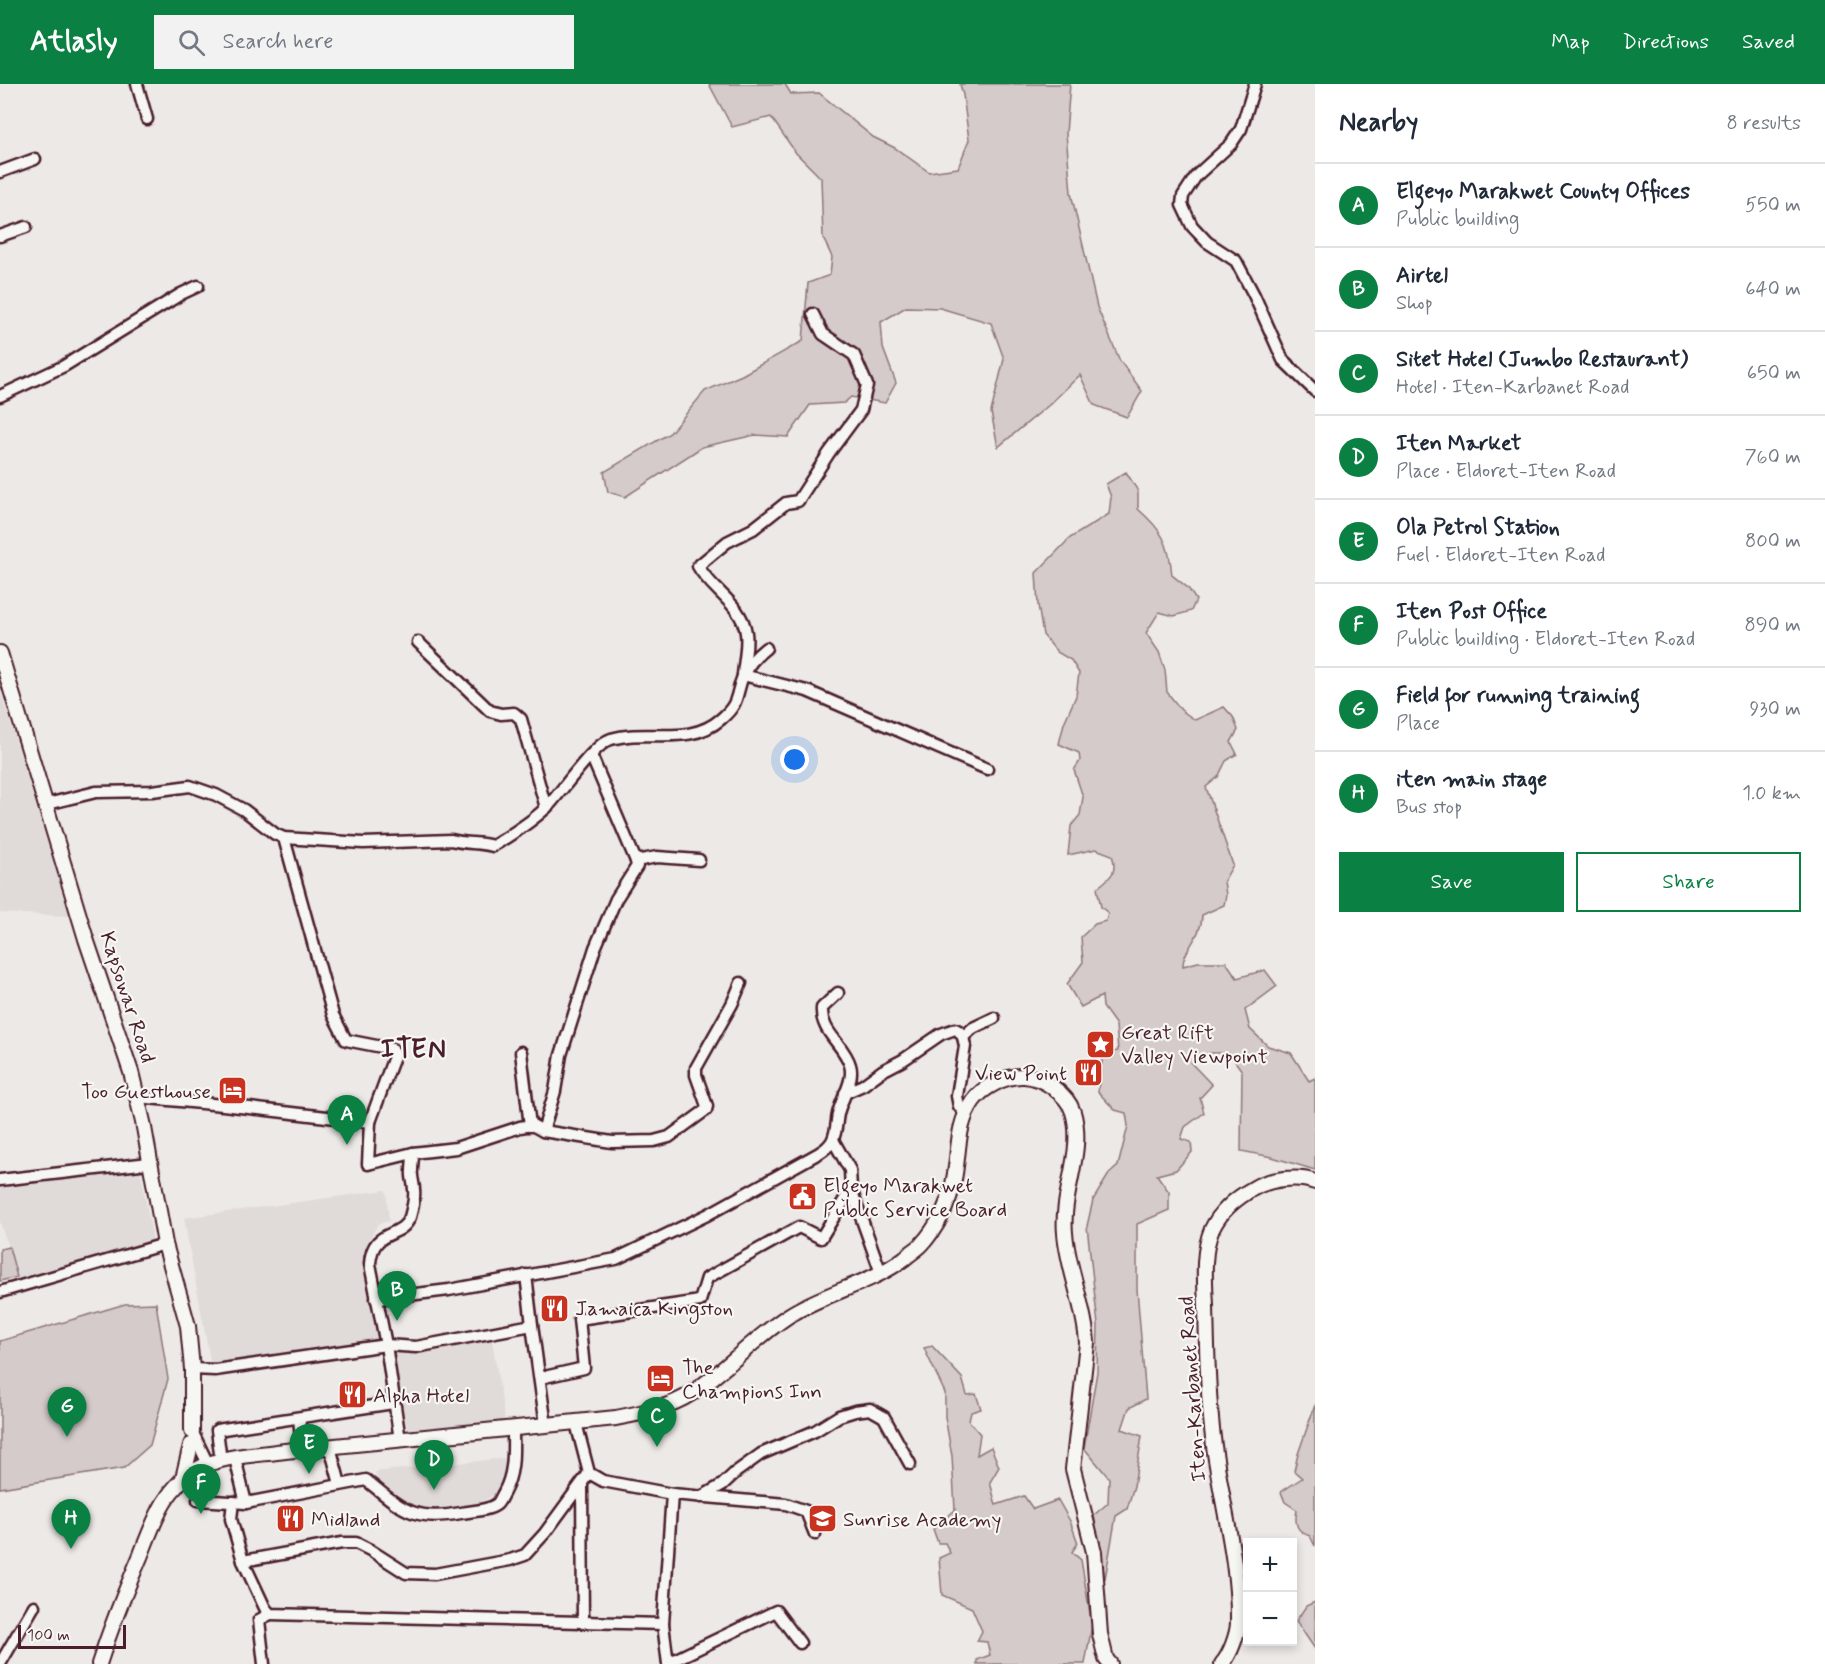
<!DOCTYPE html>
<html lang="en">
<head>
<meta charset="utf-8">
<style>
  body { margin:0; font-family:Mynerve,sans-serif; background:#f2f2f3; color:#1f2937 }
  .controls { position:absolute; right:18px; bottom:18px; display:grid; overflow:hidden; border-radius:0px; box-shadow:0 3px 9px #0003 }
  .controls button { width:54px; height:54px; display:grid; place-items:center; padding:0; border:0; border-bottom:2px solid #e0e1e3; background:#fff; color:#1f2937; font:30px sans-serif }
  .scale { position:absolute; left:18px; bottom:15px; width:108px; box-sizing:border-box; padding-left:6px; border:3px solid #4a1f2b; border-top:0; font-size:16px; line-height:21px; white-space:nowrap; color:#4a1f2b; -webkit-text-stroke:4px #f6f6f2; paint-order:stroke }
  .you { position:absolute; left:795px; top:676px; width:21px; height:21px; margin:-15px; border:4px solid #fff; border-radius:50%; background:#1a73e8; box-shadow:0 0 0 9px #1a73e833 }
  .badge { display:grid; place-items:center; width:39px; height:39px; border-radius:50%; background:#0b8043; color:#fff; font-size:20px; font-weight:700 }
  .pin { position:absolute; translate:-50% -50px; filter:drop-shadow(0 2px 3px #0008) }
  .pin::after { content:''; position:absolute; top:32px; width:21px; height:18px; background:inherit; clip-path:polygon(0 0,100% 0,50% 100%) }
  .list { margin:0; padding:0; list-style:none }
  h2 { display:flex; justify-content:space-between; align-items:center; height:78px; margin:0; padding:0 24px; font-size:26px }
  h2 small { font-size:20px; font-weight:400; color:#747a83 }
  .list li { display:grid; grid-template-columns:39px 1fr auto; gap:18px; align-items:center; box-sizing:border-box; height:84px; padding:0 24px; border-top:2px solid #e0e1e3 }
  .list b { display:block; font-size:22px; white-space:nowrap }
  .list p { margin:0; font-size:20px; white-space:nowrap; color:#747a83 }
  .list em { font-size:20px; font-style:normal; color:#747a83 }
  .actions { display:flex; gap:12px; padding:18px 24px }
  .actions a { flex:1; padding:14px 0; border:2px solid #0b8043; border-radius:0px; text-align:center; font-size:21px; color:#0b8043 }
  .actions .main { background:#0b8043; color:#fff }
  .icon { flex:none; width:33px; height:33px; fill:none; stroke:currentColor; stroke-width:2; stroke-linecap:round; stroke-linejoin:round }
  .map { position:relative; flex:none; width:1315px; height:1580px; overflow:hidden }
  header { display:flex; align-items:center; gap:36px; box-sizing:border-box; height:84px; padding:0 30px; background:#0b8043; color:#fff }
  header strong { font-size:28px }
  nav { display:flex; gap:33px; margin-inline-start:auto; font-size:21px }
  .search { width:420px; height:54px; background:#f2f2f3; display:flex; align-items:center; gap:15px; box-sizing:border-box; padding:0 21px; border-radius:0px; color:#747a83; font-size:22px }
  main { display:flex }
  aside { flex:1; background:#fff }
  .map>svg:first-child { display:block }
</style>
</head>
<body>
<header>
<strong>Atlasly</strong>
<div class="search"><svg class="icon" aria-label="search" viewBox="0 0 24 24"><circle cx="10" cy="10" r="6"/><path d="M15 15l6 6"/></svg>Search here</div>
<nav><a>Map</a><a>Directions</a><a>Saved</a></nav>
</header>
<main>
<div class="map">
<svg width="1315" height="1580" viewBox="0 0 1315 1580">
  <rect width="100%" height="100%" fill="#ece9e6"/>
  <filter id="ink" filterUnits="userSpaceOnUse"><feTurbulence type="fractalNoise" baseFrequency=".0167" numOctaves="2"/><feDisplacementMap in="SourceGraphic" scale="12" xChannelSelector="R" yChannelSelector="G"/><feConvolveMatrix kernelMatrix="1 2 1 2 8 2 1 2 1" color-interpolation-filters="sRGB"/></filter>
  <g filter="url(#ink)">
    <g fill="#e0dad8">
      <polygon points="0,605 70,832 0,829"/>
      <polygon points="140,1085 154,1163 19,1196 0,1138 0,1099"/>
      <polygon points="386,1106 389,1137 378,1140 368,1157 364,1182 380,1257 211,1281 184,1134"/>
      <polygon points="491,1250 505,1337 408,1347 390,1266"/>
      <polygon points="507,1374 508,1388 498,1409 475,1421 443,1426 425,1427 401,1416 379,1398 375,1388"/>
    </g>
    <g fill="#d4cbca" stroke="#8f757a" stroke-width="1.5">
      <polygon points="709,0 785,0 791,10 819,9 873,53 895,64 929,88 958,84 969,56 963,11 960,0 1070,0 1066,49 1071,109 1097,223 1120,277 1142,307 1127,333 1094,321 1080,291 1049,321 998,363 991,328 1004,275 991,239 940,224 906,223 881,238 883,264 896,299 885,319 851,313 844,319 810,321 788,353 755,351 702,363 625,413 608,408 604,388 670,349 705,307 742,291 803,257 808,199 830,191 832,173 823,154 821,94 796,69 771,33 732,43"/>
      <path d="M1126,388L1138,407V425C1162,446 1169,458 1172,491L1188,504L1196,516L1191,527L1174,532L1159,528L1146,549L1159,568L1165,586L1167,608L1181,626L1195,636L1224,623L1233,633L1238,646L1231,658L1237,670L1226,677L1218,693L1206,703L1233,781L1224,797L1226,811L1224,821L1202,831C1202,853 1182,867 1183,882L1198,878H1226L1237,894L1265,886L1277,902L1245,926L1250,945L1268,962L1291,969L1309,997L1315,994V1086L1272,1073L1241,1067L1242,987L1229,969H1209L1191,979L1212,1001L1200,1014L1204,1029L1185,1043L1181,1055L1191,1058L1192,1068L1176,1086L1157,1091L1169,1108V1126L1137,1140V1205L1146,1315L1129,1324L1122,1345L1142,1352L1134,1402L1127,1425L1116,1432L1105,1495L1094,1431L1108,1419L1109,1394L1084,1364L1097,1288L1098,1241L1087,1142L1093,1116L1109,1090L1118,1082L1128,1042L1126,1029L1115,1026L1098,1008L1103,970L1118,967L1116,941L1103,923L1102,912L1081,923L1067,900L1083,878L1081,853L1095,840L1106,837L1108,829L1101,823L1097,804C1111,793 1118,789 1112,771L1096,765L1068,771L1071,742L1080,731L1083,713L1074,686L1080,677L1079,669L1059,660L1064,639L1076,612L1079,589L1071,576L1057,568L1043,551L1038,521L1036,489L1070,454L1109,430L1111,413L1106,400Z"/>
      <polygon points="9,1163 17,1193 0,1197 0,1165"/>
      <polygon points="156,1219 168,1295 150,1361 124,1384 0,1404 0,1257 125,1220"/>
      <polygon points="932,1262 962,1294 967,1311 976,1310 981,1325 971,1328 969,1337 980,1350 977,1371 991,1363 999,1383 990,1398 996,1421 1024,1412 1033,1425 1058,1416 1070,1437 1078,1459 1072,1468 1081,1476 1092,1541 1085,1580 977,1580 977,1576 990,1571 987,1558 977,1557 982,1547 972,1524 942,1511 939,1474 950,1469 945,1459 938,1459 933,1445 955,1426 952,1372 945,1333 945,1309 924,1264"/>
      <path d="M1315,1321V1462L1310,1452C1297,1448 1294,1440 1297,1426L1285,1418L1281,1408L1302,1394L1294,1387L1298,1370Z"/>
      <polygon points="1315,1518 1315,1565 1296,1537 1306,1522"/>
    </g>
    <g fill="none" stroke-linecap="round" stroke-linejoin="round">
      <defs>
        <g id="minor">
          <polyline points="137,0 147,35"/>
          <polyline points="1255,0 1241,45 1231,60 1196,92 1183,112 1182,121 1192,142 1207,158 1236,177 1254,211 1283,276 1315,307"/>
          <polyline points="0,88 35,75"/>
          <polyline points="0,152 26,143"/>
          <path d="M813,230L823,250L854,271L867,301L861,326L829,369L798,417L786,419L753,445L727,458L698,482C711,506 742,520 746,549C748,562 744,578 743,591L807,607L987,685"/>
          <polyline points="0,312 64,282 181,210 198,202"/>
          <polyline points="418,558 490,627 501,630 514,629 521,635 546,724"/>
          <polyline points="591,671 636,777"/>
          <path d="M47,720L96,708L152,707L190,702L216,711L244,726L275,750L284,754L363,759L451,756C465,760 479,758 493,762C512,750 533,737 549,721C563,706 593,661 611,655C648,644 689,663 721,635C740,619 735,612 743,592C748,580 757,571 766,564"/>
          <polyline points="963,953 973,944 994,934"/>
          <polyline points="521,968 530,1042"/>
          <polyline points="845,1009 863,1001 882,987 903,976 941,950 955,945 959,947 963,953 965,962 957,1012 959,1022 965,1030"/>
          <polyline points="137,1013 223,1021 370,1038 395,970 392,965 346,956 333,931 284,754"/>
          <polyline points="370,1038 368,1080 413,1069"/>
          <polyline points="543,1047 555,1007 561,971 595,864 616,815 637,782 636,777 657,773 699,776"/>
          <polyline points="833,1056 850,1086 851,1105 881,1189"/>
          <polyline points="0,1096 149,1079"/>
          <polyline points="526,1191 532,1241"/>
          <polyline points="0,1208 165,1160"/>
          <path d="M376,1215L449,1206L616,1175L707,1131L819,1069C824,1066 829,1062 832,1057C837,1048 836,1039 838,1030C841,1015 855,996 850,981C844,960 820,948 822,924L838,909"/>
          <polyline points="192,1285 215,1286 386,1261 416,1263 532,1241 546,1342"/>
          <polyline points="540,1294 584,1284 579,1235 700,1217 707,1194 799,1143 821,1154 851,1105"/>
          <polyline points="299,1334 302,1365"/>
          <polyline points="576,1339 589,1389 603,1397 672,1410 663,1540 668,1580"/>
          <polyline points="192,1347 208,1380"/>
          <path d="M400,1356L386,1261L370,1180C372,1143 401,1156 410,1133C412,1126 415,1113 414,1106C414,1099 411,1093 412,1087C412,1081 413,1076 413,1069L456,1064L520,1043L532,1041L543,1047L612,1058L654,1057L669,1053L706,1026L707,1022L696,991V984L732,920L741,899"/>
          <polyline points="330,1363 340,1400"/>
          <polyline points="235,1374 246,1419"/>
          <polyline points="221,1377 217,1346 393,1319"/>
          <polyline points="582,1400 583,1539"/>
          <polyline points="672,1410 786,1420 806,1427 815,1450"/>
          <polyline points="701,1413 722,1401 736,1388 761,1370 815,1347 839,1332 855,1327 870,1325 884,1333 910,1380"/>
          <path d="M198,1416L246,1419L366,1396C402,1425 413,1438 461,1429C472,1427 488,1427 497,1420C500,1417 502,1411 504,1408C515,1388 513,1367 513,1345"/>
          <polyline points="233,1418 231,1435 243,1477 265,1524 270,1530 663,1540"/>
          <polyline points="243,1477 342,1459 356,1459 370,1466 406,1489 435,1490 510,1476 525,1471 545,1449 589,1389"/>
          <polyline points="668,1579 776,1527 800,1559"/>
          <polyline points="0,1580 34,1522"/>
          <polyline points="264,1580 259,1536 270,1530"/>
        </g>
        <g id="major">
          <polyline points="0,569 86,855 131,988 143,1038 165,1160 188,1242 192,1285 192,1347"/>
          <polyline points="183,1394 191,1361"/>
          <path d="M99,1580C111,1543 125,1508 140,1473C153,1441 164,1404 196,1386C221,1371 257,1371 285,1367L616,1334C642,1329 669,1324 692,1309C726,1286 753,1255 788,1232C825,1208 869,1201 905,1174C910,1169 918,1165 922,1160C937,1143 948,1121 953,1100C960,1071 955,1043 973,1017C983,1003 1006,991 1024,992C1043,993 1067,1010 1073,1028C1085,1068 1061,1108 1065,1149C1068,1186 1085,1222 1087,1259L1073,1385L1094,1468L1100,1550L1106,1575L1110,1580"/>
          <path d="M1222,1580C1230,1571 1238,1550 1238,1538C1239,1479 1222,1421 1214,1362C1208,1316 1207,1268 1206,1222C1205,1197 1202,1168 1212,1145C1221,1126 1236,1114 1254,1104C1270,1095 1298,1091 1315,1098"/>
        </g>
      </defs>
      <use href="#minor" stroke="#4a1f2b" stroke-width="15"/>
      <use href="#major" stroke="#4a1f2b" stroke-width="18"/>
      <use href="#minor" stroke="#f6f6f2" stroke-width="10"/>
      <use href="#major" stroke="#f6f6f2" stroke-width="14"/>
    </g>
  </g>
  <defs>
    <symbol id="sight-square" viewBox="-11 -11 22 22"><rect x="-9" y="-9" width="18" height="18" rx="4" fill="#c8321e" stroke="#f6f6f2"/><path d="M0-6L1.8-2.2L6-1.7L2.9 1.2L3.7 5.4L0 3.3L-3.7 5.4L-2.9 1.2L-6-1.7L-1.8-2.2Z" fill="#fff"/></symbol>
    <symbol id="restaurant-square" viewBox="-11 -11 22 22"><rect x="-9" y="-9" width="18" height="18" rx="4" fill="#c8321e" stroke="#f6f6f2"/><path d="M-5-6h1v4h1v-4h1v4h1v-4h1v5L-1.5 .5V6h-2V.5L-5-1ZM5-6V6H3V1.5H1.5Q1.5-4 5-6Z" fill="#fff"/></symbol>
    <symbol id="hotel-square" viewBox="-11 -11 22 22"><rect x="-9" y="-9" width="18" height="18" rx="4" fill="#c8321e" stroke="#f6f6f2"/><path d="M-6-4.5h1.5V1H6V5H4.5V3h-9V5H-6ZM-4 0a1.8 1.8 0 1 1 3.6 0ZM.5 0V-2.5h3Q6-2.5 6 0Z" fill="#fff"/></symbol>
    <symbol id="civic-square" viewBox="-11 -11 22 22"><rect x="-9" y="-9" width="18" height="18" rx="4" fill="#c8321e" stroke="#f6f6f2"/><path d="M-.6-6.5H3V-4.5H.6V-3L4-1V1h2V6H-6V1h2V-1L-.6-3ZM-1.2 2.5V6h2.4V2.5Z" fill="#fff"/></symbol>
    <symbol id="school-square" viewBox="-11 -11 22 22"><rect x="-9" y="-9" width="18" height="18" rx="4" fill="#c8321e" stroke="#f6f6f2"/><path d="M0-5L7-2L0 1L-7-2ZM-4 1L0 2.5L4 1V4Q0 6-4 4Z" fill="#fff"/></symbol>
  </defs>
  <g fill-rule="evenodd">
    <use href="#sight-square" x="1084" y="944" width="33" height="33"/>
    <use href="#restaurant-square" x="1072" y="972" width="33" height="33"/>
    <use href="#hotel-square" x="216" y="990" width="33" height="33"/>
    <use href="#civic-square" x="786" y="1096" width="33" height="33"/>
    <use href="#restaurant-square" x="538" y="1208" width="33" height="33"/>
    <use href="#hotel-square" x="644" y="1278" width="33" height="33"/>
    <use href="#restaurant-square" x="336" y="1294" width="33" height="33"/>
    <use href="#restaurant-square" x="274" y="1418" width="33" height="33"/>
    <use href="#school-square" x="806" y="1418" width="33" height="33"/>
  </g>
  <g text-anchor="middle" stroke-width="4.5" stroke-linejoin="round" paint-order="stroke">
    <g font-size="21" fill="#4a1f2b" stroke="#f6f6f2">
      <text transform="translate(128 913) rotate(72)" y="7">Kapsowar Road</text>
      <text transform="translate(1192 1305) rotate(-94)" y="7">Iten-Karbanet Road</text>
    </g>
    <g font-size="21" fill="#4a1f2b" stroke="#f6f6f2" text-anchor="start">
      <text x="1121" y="955">Great Rift<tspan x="1121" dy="24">Valley Viewpoint</tspan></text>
      <text x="1067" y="996" text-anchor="end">View Point</text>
      <text x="211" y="1014" text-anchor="end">Too Guesthouse</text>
      <text x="823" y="1108">Elgeyo Marakwet<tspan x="823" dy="24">Public Service Board</tspan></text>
      <text x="575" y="1231">Jamaica Kingston</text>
      <text x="682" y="1290">The<tspan x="682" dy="24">Champions Inn</tspan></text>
      <text x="373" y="1318">Alpha Hotel</text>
      <text x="311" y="1442">Midland</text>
      <text x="843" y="1442">Sunrise Academy</text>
    </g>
    <g font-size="27" font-weight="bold" letter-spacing="1.5" fill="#4a1f2b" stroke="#f6f6f2">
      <text x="414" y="973">ITEN</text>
    </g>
  </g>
</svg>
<div class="controls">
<button>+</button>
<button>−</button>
</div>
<div class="scale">100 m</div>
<div class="you"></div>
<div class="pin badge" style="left:347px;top:1061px">A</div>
<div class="pin badge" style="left:397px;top:1237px">B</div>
<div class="pin badge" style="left:657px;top:1363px">C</div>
<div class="pin badge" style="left:434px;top:1406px">D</div>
<div class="pin badge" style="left:309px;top:1390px">E</div>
<div class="pin badge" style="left:201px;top:1430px">F</div>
<div class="pin badge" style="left:67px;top:1353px">G</div>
<div class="pin badge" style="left:71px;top:1465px">H</div>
</div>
<aside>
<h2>Nearby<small>8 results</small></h2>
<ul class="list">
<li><span class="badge">A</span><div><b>Elgeyo Marakwet County Offices</b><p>Public building</p></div><em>550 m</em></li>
<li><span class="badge">B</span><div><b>Airtel</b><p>Shop</p></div><em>640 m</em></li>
<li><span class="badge">C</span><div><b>Sitet Hotel (Jumbo Restaurant)</b><p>Hotel · Iten-Karbanet Road</p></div><em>650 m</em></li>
<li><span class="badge">D</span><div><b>Iten Market</b><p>Place · Eldoret-Iten Road</p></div><em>760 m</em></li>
<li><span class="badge">E</span><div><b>Ola Petrol Station</b><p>Fuel · Eldoret-Iten Road</p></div><em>800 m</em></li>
<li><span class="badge">F</span><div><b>Iten Post Office</b><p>Public building · Eldoret-Iten Road</p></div><em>890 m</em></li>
<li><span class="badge">G</span><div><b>Field for running training</b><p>Place</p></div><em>930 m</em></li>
<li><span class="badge">H</span><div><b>iten main stage</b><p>Bus stop</p></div><em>1.0 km</em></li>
</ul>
<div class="actions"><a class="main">Save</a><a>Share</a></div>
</aside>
</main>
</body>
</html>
